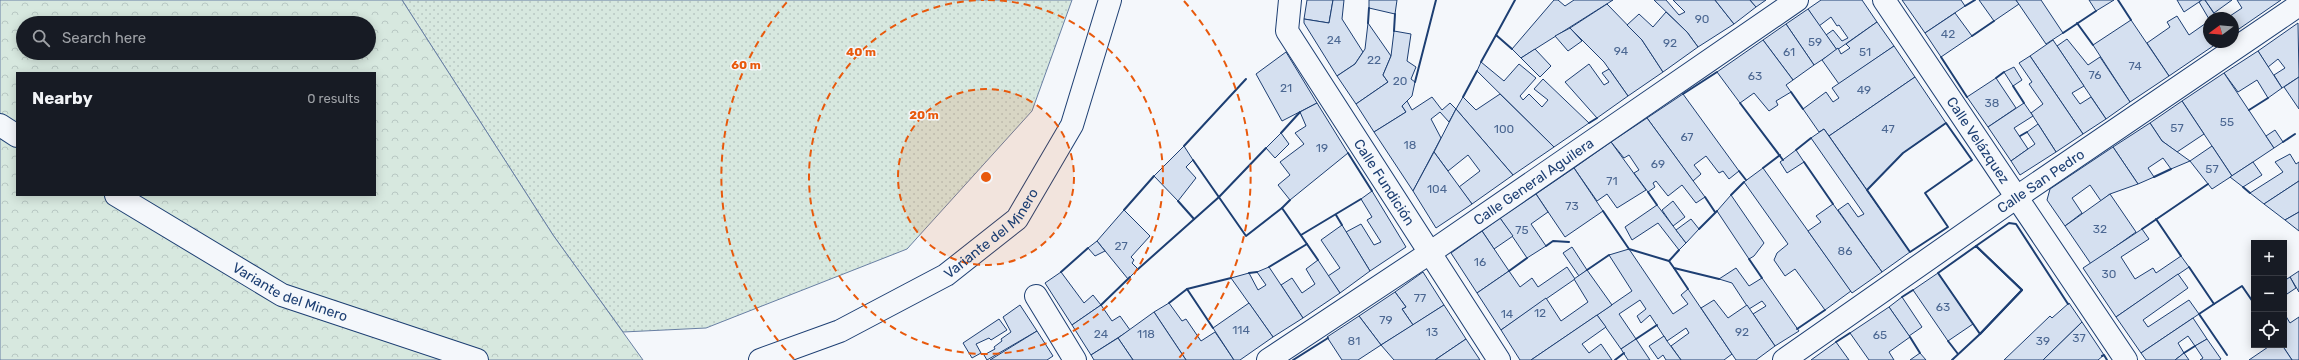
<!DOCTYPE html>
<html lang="en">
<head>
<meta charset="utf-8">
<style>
  body { margin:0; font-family:Rubik,sans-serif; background:#242831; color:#f1f3f6 }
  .controls { position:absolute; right:12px; bottom:12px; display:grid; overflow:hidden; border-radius:0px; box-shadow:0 2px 10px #0003 }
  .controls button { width:36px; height:36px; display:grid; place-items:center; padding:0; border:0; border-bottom:1px solid #363941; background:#171b24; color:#f1f3f6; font:20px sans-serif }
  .compass { position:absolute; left:2203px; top:12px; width:36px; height:36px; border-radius:50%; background:#171b24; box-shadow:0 2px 10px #0003; rotate:254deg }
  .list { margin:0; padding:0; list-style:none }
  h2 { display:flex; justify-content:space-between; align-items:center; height:52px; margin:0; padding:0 16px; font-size:17px }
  h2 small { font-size:13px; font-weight:400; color:#9ea1a6 }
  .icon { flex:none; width:22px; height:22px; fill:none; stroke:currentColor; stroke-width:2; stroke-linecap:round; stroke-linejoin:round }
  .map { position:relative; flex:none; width:2299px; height:360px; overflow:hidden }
  .search { position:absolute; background:#171b24; box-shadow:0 2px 10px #0003; left:16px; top:16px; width:360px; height:44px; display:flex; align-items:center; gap:10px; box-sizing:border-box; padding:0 14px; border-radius:22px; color:#9ea1a6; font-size:15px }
  .panel { position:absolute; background:#171b24; box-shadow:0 2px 10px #0003; left:16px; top:72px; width:360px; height:124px; border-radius:0px }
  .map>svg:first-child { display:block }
</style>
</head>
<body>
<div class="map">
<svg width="2299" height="360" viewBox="0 0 2299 360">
  <defs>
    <pattern id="grass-dots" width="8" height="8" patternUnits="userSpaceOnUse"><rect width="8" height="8" fill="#d7e8df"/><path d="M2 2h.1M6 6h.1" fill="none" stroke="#b8c8c3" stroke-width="1.8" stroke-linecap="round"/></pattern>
    <pattern id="forest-crowns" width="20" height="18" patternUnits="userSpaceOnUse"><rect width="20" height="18" fill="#d7e8df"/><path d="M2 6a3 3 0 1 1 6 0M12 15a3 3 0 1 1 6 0" fill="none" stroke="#b8c8c3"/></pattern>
  </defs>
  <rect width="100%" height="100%" fill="#f4f7fb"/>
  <polygon fill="url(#grass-dots)" stroke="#687fa3" points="402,0 1072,0 1032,111 907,249 706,328 623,332 553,235"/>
  <path fill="url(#forest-crowns)" stroke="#687fa3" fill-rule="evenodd" d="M0,0H402L553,235L643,360H0ZM23,23H369V53H23ZM17,73H375V195H17Z"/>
  <g fill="#d5e0f0" stroke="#1d3f73">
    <polygon points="1307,0 1333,0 1329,23 1304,19"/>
    <polygon points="1333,0 1344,0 1342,19 1363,52 1355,64 1337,76 1304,23 1304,19 1329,23"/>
    <polygon points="1369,0 1397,0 1395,14 1369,8"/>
    <polygon points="1554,0 1558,0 1565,6 1574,0 1613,0 1521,58 1512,49"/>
    <polygon points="1654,0 1666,0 1679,15 1685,12 1673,0 1715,0 1734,24 1698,47 1687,32"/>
    <polygon points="1715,0 1750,0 1756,7 1734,24"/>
    <polygon points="1750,0 1766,0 1756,7"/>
    <polygon points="1821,0 1862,0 1877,22 1837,50 1826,35 1833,30 1842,41 1848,38 1839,25 1837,26 1831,17 1819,26 1808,9"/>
    <polygon points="1902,0 1961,0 1965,6 1925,33"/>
    <polygon points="1979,0 2016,0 2019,4 1994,21"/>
    <polygon points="2016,0 2041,0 2063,33 2046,44"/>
    <polygon points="2089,0 2114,0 2096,11"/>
    <polygon points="2177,0 2202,0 2184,12"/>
    <polygon points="2202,0 2205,0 2217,18 2209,19 2199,2"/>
    <polygon points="2205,0 2232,0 2214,13"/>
    <polygon points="2237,0 2281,0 2236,31 2233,27 2233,18 2227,18 2242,8"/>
    <polygon points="1607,4 1642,40 1663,72 1628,96 1604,62 1570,28"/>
    <polygon points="1808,9 1837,50 1814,65 1786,24"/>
    <polygon points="1666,12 1687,32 1698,47 1663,72 1642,40 1627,25 1639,14 1653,27"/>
    <polygon points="1955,13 1972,36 1941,57 1925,33"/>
    <polygon points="2177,16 2189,35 2209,21 2209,42 2219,42 2169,76 2147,43 2170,27 2167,22"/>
    <polygon points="2131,20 2169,76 2130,102 2093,45"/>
    <polygon points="1877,22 1894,46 1839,84 1822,60 1838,48 1841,54 1850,48 1846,44"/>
    <polygon points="1368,23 1391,56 1383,75 1388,82 1356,104 1337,76 1355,64 1365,49"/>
    <polygon points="2298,23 2299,77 2282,88 2274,75 2285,68 2278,59 2268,67 2258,51"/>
    <polygon points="1786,24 1814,65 1793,80 1763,40"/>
    <polygon points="1570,28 1582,41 1568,51 1555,36"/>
    <polygon points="1394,31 1411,34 1407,61 1416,67 1411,79 1415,82 1412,96 1402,106 1406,112 1374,132 1356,104 1388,82 1383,75 1391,56"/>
    <polygon points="2067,39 2088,65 2100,57 2130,102 2106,119 2057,46"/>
    <polygon points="1763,40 1793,80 1786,85 1791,92 1776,101 1778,105 1769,111 1754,93 1740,103 1717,72"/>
    <polygon points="2053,40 2084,86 2072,93 2080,104 2091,97 2106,119 2083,134 2030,56"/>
    <polygon points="1894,46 1915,77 1829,136 1824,129 1819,132 1803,109 1826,92 1833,102 1839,98 1832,88"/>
    <polygon points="1535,49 1551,66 1540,77 1521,58"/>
    <polygon points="2258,51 2282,88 2268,98 2257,80 2238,92 2224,73"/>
    <polygon points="1286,52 1317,103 1282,121 1256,74"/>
    <polygon points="2030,56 2083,134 2056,152 2031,113 2043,104 2029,84 2032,82 2019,63"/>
    <polygon points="1481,62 1504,81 1519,64 1536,78 1520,96 1523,100 1529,94 1542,107 1548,100 1534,89 1543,79 1589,123 1554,147 1477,71"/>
    <polygon points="1589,64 1604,85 1609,82 1602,73 1609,69 1628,96 1597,118 1565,82"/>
    <polygon points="2014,67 2022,80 2013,86 2004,72"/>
    <polygon points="2224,73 2274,148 2232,176 2182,101"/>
    <polygon points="1915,77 1946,123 1903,153 1867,190 1829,136"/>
    <polygon points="2299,77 2299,109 2284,87"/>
    <polygon points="1996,78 2016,108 1988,127 1967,97"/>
    <polygon points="1500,94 1554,147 1513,175 1456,109 1463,97 1476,110"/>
    <polygon points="1683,94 1739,171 1729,179 1723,171 1719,173 1706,156 1694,165 1701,174 1693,181 1647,118"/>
    <polygon points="1432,97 1442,110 1450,103 1456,109 1449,122 1440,112 1431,119 1441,138 1413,191 1374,132 1406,112 1402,106 1407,101 1412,110"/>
    <polygon points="2182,101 2204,134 2177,152 2162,141 2150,123"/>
    <polygon points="1317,103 1348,153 1290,200 1278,185 1290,175 1280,162 1304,144 1295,133 1306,126 1300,112"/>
    <polygon points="2024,103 2033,116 2014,128 2028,149 2011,161 1988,127"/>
    <polygon points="1456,109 1513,175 1472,204 1459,187 1480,171 1468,155 1448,171 1434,152"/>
    <polygon points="1647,118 1705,197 1696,203 1682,185 1668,196 1656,181 1653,183 1655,187 1648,192 1634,173 1639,170 1629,155 1624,158 1611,142"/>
    <polygon points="2150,123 2162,141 2190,161 2171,169 2163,158 2148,168 2154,177 2138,184 2113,147"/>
    <polygon points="2038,124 2056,152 2020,175 2011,161 2035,144 2027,132"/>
    <polygon points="1824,129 1910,252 1882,272 1838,210 1848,203 1858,217 1864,214 1811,138"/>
    <polygon points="2275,130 2283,142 2274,148 2266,136"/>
    <polygon points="1281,133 1289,144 1275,158 1266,148"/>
    <polygon points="1611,142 1646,190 1617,208 1607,194 1597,201 1574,168"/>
    <polygon points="1184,146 1193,160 1186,167 1196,178 1178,201 1154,176"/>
    <polygon points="2212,146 2232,176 2212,189 2190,161"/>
    <polygon points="2113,147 2138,184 2110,194 2101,201 2090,185 2072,198 2082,213 2065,226 2047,200 2050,189"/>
    <polygon points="1796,150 1804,162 1787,173 1780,162"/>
    <polygon points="1434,152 1472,204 1436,228 1413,191"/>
    <polygon points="2290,154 2296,164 2299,162 2299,181 2264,204 2250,193 2283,172 2275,162"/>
    <polygon points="2253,162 2262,175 2243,187 2230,177"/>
    <polygon points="1574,168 1603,211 1565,237 1536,194"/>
    <polygon points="1763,168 1851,291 1825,310 1795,269 1785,276 1774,260 1777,253 1788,244 1744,182"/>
    <polygon points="2299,181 2299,212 2285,220 2264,204"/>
    <polygon points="1372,191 1406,247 1370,271 1346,232 1361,224 1374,245 1381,242 1367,220 1372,217 1361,199"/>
    <polygon points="1536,194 1548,212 1531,224 1546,246 1527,258 1500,218"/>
    <polygon points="2110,194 2136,232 2091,264 2065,226"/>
    <polygon points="1731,195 1764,243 1754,256 1749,259 1717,211"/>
    <polygon points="1673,201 1685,217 1673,226 1662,210"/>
    <polygon points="1833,204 1882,272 1852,293 1808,231 1821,222 1816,216"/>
    <polygon points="1657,205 1686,243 1679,250 1658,223 1632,240 1625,227"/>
    <polygon points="1124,210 1150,236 1131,257 1134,260 1132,263 1138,269 1128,279 1097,241"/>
    <polygon points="2299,212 2299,231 2285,220"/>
    <polygon points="1500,218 1513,236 1494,249 1482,231"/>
    <polygon points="1691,219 1699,229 1686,243 1676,230"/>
    <polygon points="1342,225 1370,271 1340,293 1328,276 1340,268 1321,240"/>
    <polygon points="2142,229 2149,239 2121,257 2135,279 2153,268 2156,273 2181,256 2189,267 2116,317 2083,268"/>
    <polygon points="1482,231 1509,271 1477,293 1451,253"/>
    <polygon points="1097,241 1105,251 1095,256 1088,248"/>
    <polygon points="1572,247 1587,270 1579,276 1563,253"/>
    <polygon points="1629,249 1673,314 1688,304 1681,295 1688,289 1732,354 1724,360 1681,360 1671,346 1689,333 1686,328 1667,341 1650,315 1641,323 1637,316 1646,309 1640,300 1619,314 1636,339 1621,349 1597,315 1632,291 1609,255"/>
    <polygon points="1318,260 1340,293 1303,318 1281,285 1292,278 1302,293 1315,284 1306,269"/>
    <polygon points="1269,267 1303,318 1273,337 1231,278 1249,273 1258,290 1266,285 1257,272"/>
    <polygon points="1567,267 1575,279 1501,330 1477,293 1509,271 1520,287 1532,278 1538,287"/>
    <polygon points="1736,268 1749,286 1762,278 1799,331 1775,346 1753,314 1766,306 1762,301 1749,309 1732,283 1719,279"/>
    <polygon points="1587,270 1612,305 1531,360 1520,360 1501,330 1546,298 1561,321 1588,302 1574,279"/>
    <polygon points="2299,271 2299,292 2290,277"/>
    <polygon points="1061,272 1084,303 1093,295 1101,305 1072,325 1045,283"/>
    <polygon points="1423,272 1444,305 1413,325 1402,309 1406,307 1395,292"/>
    <polygon points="1938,273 1973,324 1948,341 1913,290"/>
    <polygon points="2178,274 2188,288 2143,320 2148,327 2189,300 2199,314 2141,353 2116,317"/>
    <polygon points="2290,277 2296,288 2284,296 2284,281"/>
    <polygon points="1395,292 1406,307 1402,309 1413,325 1381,345 1359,316"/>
    <polygon points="1902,297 1922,327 1909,336 1889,307"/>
    <polygon points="1714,300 1728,318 1747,305 1775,346 1756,360 1736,360 1701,308"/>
    <polygon points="1169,303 1182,321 1186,319 1201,341 1215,332 1234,360 1186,360 1154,312"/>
    <polygon points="1249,303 1273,337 1240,360 1234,360 1213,328"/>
    <polygon points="2069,303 2082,322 2043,360 2004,360 2050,316 2052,318"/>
    <polygon points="1020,305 1037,331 987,360 984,355 995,349 994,347 1002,341 1001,339 1011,332 1003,317"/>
    <polygon points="1101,305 1112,321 1120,316 1130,330 1091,355 1072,325"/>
    <polygon points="1444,305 1466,339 1435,360 1394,360 1381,345"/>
    <polygon points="1889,307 1910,337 1889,352 1894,360 1869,360 1850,333"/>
    <polygon points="1154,312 1186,360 1133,360 1118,338"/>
    <polygon points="2284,313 2290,323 2299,317 2299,360 2292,360 2282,345 2284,345"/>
    <polygon points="1597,315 1606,327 1582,344 1589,353 1601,344 1612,360 1531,360"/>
    <polygon points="1359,316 1381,345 1358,360 1342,360 1327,337"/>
    <polygon points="2193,318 2207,339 2195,346 2188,336 2178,343 2184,353 2175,360 2146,360 2141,353"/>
    <polygon points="999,319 1007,330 991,340 989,338 976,344 981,353 972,358 963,343"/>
    <polygon points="2082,322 2104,355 2098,360 2043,360"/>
    <polygon points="1037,331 1053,356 1047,360 990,360"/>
    <polygon points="1664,336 1667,341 1681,360 1666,360 1663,355 1658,359 1649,346"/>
    <polygon points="1118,338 1133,360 1094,360 1091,355"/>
    <polygon points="1466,339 1480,360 1435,360"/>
    <polygon points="1636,339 1650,360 1628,360 1621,349"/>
    <polygon points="2207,339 2221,359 2219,360 2200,360 2203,358 2195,346"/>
    <polygon points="1836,342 1849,360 1811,360"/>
    <polygon points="2271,345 2282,345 2292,360 2249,360"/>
    <polygon points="1920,353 1926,360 1910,360"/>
    <polygon points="2184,353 2189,360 2175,360"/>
  </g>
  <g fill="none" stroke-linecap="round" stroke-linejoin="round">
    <defs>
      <g id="minor">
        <path id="s1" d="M1290,0L1287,31L1499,360"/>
        <path id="s2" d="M1884,0L2126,360"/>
        <polyline points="0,125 17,136"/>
        <path id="s3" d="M116,195L282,295L477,360"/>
        <polyline points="1036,296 1075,360"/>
        <path id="s4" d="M760,360L840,331L946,275L1017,219L1072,125L1110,0"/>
        <path id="s5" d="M1268,360L1431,252L1797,0"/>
        <path id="s6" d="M1784,360L2017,197L2299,5"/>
      </g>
    </defs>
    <use href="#minor" stroke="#1d3f73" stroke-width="24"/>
    <use href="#minor" stroke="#f4f7fb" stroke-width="22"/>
    <g stroke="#1d3f73" stroke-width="2">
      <polyline points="2118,0 2131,20"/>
      <polyline points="1965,6 1975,0"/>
      <polyline points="1368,23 1369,8"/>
      <polyline points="2077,23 2093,45"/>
      <polyline points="1394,31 1395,14"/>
      <polyline points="2063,33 2096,11"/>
      <polyline points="1496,35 1515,0"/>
      <polyline points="1972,36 1994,21"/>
      <polyline points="1941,57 1967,97"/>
      <polyline points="1481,62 1496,35 1512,49"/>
      <polyline points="1996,78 2004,72"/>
      <polyline points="1415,82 1436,0"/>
      <polyline points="2013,86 2024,103"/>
      <polyline points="1791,92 1803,109"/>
      <polyline points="1683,94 1717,72"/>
      <polyline points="1463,97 1477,71"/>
      <polyline points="1740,103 1783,160"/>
      <polyline points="2249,110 2268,98"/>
      <polyline points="1589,123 1597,118"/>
      <polygon points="1946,123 1972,160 1925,193 1948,227 1910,252 1867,190 1903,153"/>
      <polyline points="1281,133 1300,112"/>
      <polyline points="2020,136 2027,132"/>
      <polyline points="2283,142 2295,134"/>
      <polyline points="1184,146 1246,79"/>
      <polyline points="1796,150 1811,138"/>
      <polyline points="1348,153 1372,191"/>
      <polyline points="1193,160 1246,236 1282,208"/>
      <polyline points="1804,162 1833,204"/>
      <polyline points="1763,168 1780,155"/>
      <polyline points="1739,171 1746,180"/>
      <polyline points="2154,177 2171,169"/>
      <polyline points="2243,187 2250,193"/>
      <polyline points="1648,192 1657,205"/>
      <polyline points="1731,195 1744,182"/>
      <polyline points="1705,197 1715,212"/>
      <polyline points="1290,200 1282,208 1318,260"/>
      <polyline points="1178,201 1194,219"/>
      <polyline points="1124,210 1154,176"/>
      <polyline points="1603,211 1629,249 1669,261 1679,250"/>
      <polyline points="1336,215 1342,225"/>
      <polyline points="2156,219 2181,256"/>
      <polyline points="1699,229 1717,211"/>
      <polyline points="2142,229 2208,184"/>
      <polyline points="1301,235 1361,199"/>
      <polyline points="1546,246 1553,241 1569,242"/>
      <polygon points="1976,246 2022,290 1980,334 1938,273"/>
      <polyline points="1749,259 1762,278"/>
      <polyline points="1669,261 1674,268 1719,279"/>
      <polyline points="1269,267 1307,244"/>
      <polyline points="2189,267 2214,304 2242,286 2253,302"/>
      <polyline points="1674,268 1688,289"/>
      <polyline points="1137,270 1219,197 1266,148"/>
      <polyline points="1587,270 1609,255"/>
      <polyline points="1509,271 1527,258"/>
      <polyline points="1061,272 1088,248"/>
      <polyline points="1249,273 1257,272"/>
      <polyline points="1187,289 1213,328"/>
      <polyline points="1902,297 1913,290"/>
      <polyline points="1169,303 1187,289 1231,278"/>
      <polyline points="2214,304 2199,314 2227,355"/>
      <polyline points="1101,305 1130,277"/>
      <polyline points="1797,329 1825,310"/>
      <polyline points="1910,337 1920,353"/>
      <polyline points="1636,339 1657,325"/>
      <polyline points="1948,341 1958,354"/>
      <polyline points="1836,342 1850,333"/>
      <polyline points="2184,353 2195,346"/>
      <polyline points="2102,356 2104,355 2107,360"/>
      <polyline points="1293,360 1328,338"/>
      <polyline points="1615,360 1624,353"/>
      <polyline points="1952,360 1980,334 2022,290 1976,246 2009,223 2016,224 2068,304"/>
    </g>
  </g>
  <circle cx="986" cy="177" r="88" fill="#e8590c" fill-opacity=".12"/>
  <g fill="none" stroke="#e8590c" stroke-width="2" stroke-dasharray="7 5">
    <circle cx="986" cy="177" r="88"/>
    <path d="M988 0A177 177 0 1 1 984 0"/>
    <path d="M794 359A265 265 0 0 1 788 1M1184 1A265 265 0 0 1 1178 359"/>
  </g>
  <g text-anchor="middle" stroke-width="3" stroke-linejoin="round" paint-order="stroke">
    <g font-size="12" fill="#4b6792">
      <text x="1702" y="23">90</text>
      <text x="1948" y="38">42</text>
      <text x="1334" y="44">24</text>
      <text x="1815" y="46">59</text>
      <text x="1670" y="47">92</text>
      <text x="1621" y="55">94</text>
      <text x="1789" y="56">61</text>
      <text x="1865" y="56">51</text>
      <text x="1374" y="64">22</text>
      <text x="2135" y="70">74</text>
      <text x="2095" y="79">76</text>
      <text x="1755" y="80">63</text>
      <text x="1400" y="85">20</text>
      <text x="1286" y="92">21</text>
      <text x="1864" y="94">49</text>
      <text x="1992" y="107">38</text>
      <text x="2227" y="126">55</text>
      <text x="2177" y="132">57</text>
      <text x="1504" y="133">100</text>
      <text x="1888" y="133">47</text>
      <text x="1687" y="141">67</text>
      <text x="1410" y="149">18</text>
      <text x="1322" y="152">19</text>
      <text x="1658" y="168">69</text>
      <text x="2212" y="173">57</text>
      <text x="1612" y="185">71</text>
      <text x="1437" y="193">104</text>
      <text x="1572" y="210">73</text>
      <text x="2100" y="233">32</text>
      <text x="1522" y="234">75</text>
      <text x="1121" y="250">27</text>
      <text x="1845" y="255">86</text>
      <text x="1480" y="266">16</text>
      <text x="2109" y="278">30</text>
      <text x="1420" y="302">77</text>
      <text x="1943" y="311">63</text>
      <text x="1540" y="317">12</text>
      <text x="1507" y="318">14</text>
      <text x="1386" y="324">79</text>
      <text x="1241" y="334">114</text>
      <text x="1432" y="336">13</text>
      <text x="1742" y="336">92</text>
      <text x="1101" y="338">24</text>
      <text x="1146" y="338">118</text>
      <text x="1880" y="339">65</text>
      <text x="2079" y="342">37</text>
      <text x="1354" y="345">81</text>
      <text x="2043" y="345">39</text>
    </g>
    <g font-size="14" fill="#1d3f73" stroke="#f4f7fb">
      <text dy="5" stroke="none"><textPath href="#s2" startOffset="169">Calle Velázquez</textPath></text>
      <text dy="5" stroke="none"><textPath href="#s5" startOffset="320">Calle General Aguilera</textPath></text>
      <text dy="5" stroke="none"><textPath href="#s6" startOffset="313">Calle San Pedro</textPath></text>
      <text dy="5" stroke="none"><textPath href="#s1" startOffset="211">Calle Fundición</textPath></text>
      <text dy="5" stroke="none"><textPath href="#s4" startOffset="267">Variante del Minero</textPath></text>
      <text dy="5" stroke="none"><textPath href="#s3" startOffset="200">Variante del Minero</textPath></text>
    </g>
  </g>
  <circle cx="986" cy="177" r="6" fill="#e8590c" stroke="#f4f7fb" stroke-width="2"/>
  <g font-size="12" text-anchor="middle" font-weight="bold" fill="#e8590c" stroke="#f4f7fb" stroke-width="3" stroke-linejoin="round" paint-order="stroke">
    <text x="861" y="56">40 m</text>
    <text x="746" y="69">60 m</text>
    <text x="924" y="119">20 m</text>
  </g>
</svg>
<div class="controls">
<button>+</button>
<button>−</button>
<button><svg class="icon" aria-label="locate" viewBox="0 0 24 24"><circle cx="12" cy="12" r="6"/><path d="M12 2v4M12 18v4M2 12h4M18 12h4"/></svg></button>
</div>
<svg class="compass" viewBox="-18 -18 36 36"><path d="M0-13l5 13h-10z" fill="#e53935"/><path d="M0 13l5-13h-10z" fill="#9ea1a6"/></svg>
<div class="search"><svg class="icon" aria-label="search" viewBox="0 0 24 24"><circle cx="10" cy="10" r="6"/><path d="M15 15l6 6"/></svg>Search here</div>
<section class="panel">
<h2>Nearby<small>0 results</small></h2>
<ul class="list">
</ul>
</section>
</div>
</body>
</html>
